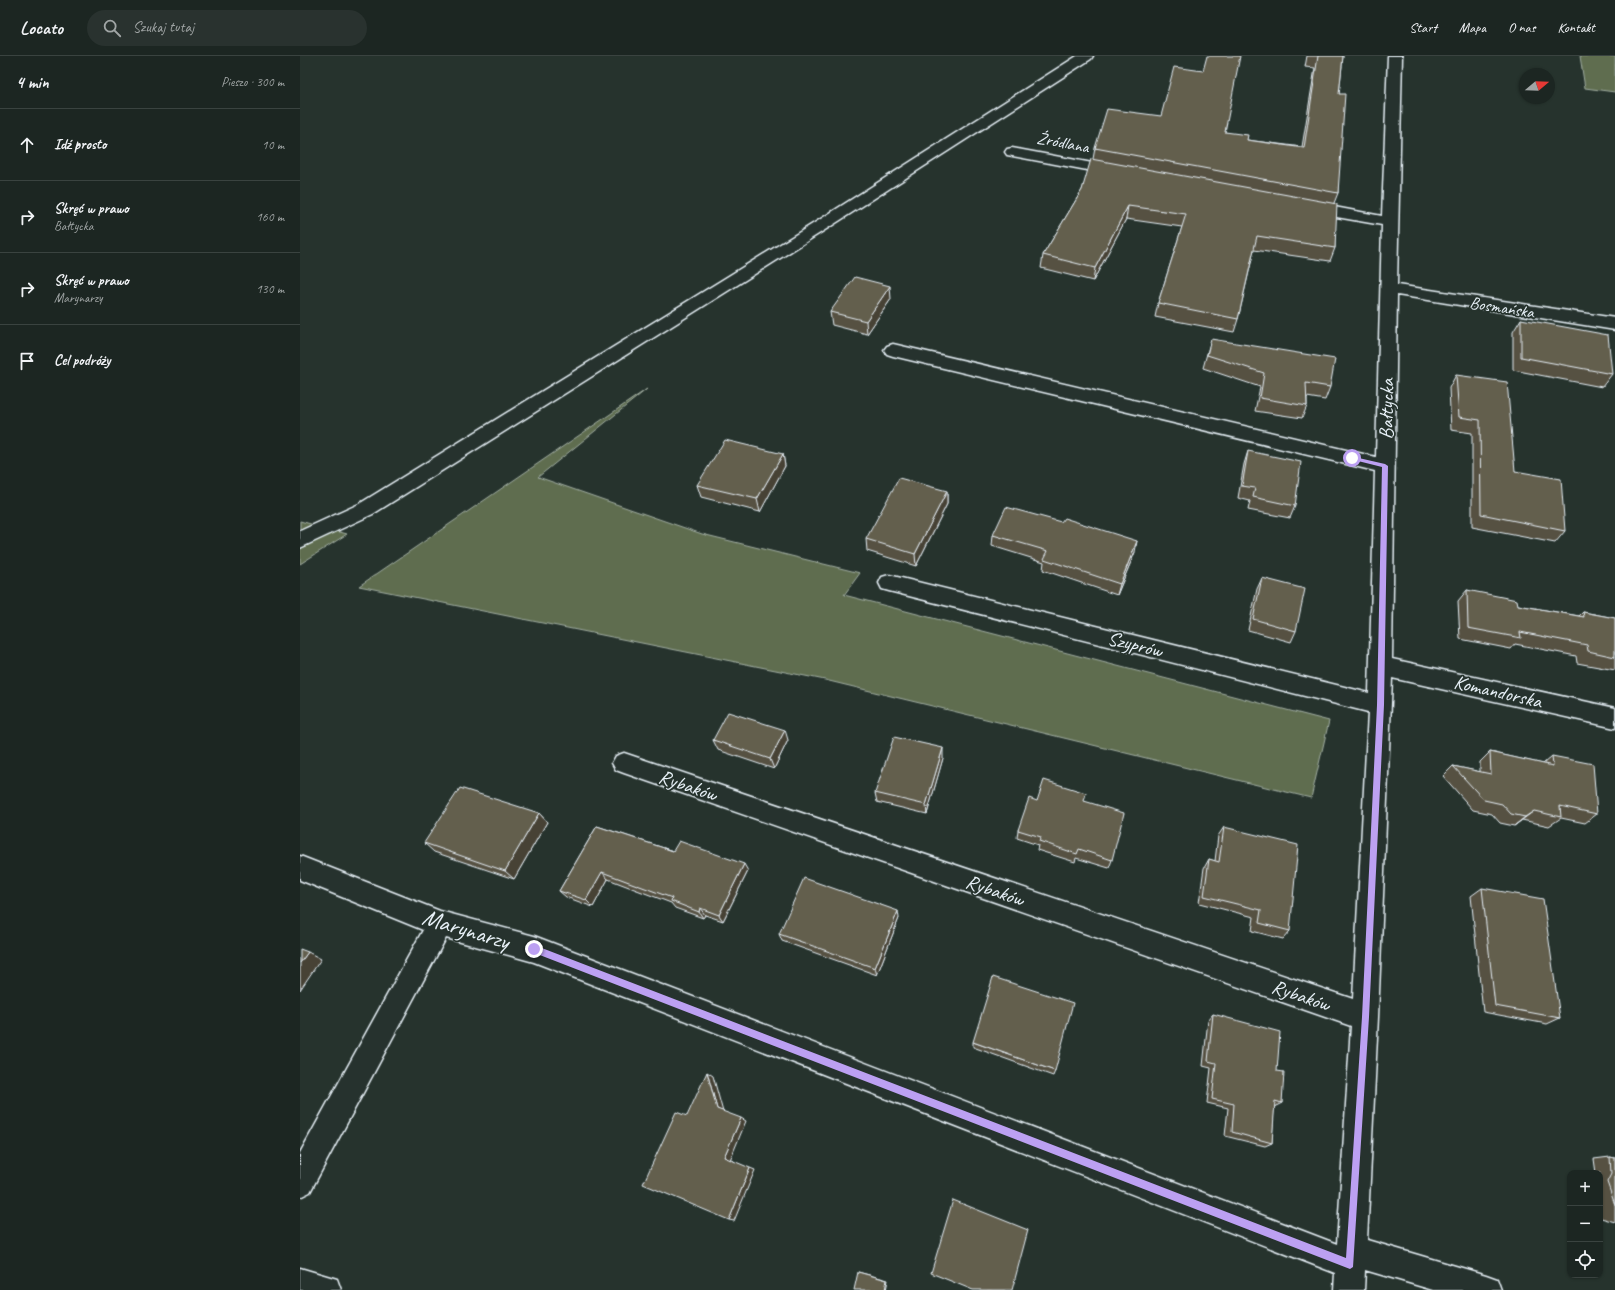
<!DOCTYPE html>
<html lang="pl">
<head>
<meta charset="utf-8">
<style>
  body { margin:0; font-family:Caveat,sans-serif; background:#29322f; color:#f1f3f6 }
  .controls { position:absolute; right:12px; bottom:12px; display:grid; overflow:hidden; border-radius:8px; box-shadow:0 1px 3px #0004 }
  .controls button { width:36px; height:36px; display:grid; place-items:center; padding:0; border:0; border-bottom:1px solid #3a4340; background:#1c2622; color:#f1f3f6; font:20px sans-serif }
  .compass { position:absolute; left:1219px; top:12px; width:36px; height:36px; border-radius:50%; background:#1c2622; box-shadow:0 1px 3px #0004; rotate:71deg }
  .stop { position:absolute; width:12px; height:12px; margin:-9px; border:3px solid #bca0f2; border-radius:50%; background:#fff }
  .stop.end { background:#bca0f2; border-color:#fff; box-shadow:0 1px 4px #0008 }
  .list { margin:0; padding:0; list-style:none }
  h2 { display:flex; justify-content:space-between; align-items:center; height:52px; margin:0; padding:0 16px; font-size:17px }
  h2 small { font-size:13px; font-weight:400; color:#a0a5a5 }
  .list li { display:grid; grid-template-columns:26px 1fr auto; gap:12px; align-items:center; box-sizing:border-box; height:72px; padding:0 16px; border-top:1px solid #3a4340 }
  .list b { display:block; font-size:15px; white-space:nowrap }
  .list p { margin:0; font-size:13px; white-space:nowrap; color:#a0a5a5 }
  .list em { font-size:13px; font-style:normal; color:#a0a5a5 }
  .icon { flex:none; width:22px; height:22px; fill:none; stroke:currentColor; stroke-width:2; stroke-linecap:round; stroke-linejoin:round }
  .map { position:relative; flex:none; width:1315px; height:1234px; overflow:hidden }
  header { display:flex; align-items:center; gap:24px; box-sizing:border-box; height:56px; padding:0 20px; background:#1c2622; border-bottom:1px solid #3a4340 }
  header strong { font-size:19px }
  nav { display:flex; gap:22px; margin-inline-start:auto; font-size:14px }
  .search { width:280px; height:36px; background:#29322f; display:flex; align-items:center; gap:10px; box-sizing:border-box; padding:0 14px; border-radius:22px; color:#a0a5a5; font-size:15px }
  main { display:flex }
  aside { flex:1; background:#1c2622 }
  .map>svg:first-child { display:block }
</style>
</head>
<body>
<header>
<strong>Locato</strong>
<div class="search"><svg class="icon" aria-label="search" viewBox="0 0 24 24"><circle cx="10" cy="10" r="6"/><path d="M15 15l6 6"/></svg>Szukaj tutaj</div>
<nav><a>Start</a><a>Mapa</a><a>O nas</a><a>Kontakt</a></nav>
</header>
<main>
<aside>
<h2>4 min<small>Pieszo · 300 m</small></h2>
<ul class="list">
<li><svg class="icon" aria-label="ahead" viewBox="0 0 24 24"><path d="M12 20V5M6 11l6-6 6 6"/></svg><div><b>Idź prosto</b></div><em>10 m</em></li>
<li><svg class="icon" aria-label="right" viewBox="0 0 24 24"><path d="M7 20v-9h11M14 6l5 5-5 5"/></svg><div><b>Skręć w prawo</b><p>Bałtycka</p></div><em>160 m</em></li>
<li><svg class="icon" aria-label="right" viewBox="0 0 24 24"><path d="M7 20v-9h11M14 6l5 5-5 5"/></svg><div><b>Skręć w prawo</b><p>Marynarzy</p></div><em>130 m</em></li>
<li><svg class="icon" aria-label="arrive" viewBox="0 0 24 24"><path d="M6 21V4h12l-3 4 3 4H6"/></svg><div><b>Cel podróży</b></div></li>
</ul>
</aside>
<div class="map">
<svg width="1315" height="1234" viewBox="0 0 1315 1234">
  <rect width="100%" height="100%" fill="#26332d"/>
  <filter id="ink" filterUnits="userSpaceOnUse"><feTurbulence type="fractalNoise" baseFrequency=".025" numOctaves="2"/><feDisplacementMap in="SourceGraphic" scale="8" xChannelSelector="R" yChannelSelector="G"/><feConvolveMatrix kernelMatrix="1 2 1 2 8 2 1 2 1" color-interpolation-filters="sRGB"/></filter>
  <g filter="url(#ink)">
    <g fill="#5e6d4f" stroke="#a3afa4">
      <polygon points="1280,0 1315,0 1315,36 1285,32"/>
      <polygon points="347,333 238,421 402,478 560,517 544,539 1029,665 1011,742 525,624 59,530"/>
      <polygon points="0,465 47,478 0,508"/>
    </g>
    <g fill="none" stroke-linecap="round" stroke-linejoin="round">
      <defs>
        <g id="minor">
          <polygon points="777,0 793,0 791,3 528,172 73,458 0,492 0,475 59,448 516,166"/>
          <polygon points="1088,0 1102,0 1097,229 1315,262 1315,274 1097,239 1092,603 1315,652 1315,672 1092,622 1078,961 1067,1184 1186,1219 1197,1223 1201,1234 1133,1234 1065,1214 1064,1234 1034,1234 1035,1217 234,906 146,882 10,1136 0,1141 0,1097 123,874 0,824 0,800 140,855 234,880 1037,1188 1051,970 324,717 316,714 312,707 316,700 324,697 1053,943 1068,656 589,535 582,533 579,527 582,521 589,519 1069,637 1075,415 593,300 587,298 584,294 587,290 593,288 1076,401 1082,169 1008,156 1003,154 1000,151 1003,148 1008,146 1082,160"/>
          <polygon points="712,92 819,112 824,113 826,116 824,119 819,120 707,99 705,96 707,93"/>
          <polygon points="0,1212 37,1223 41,1234 0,1234"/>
        </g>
      </defs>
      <use href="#minor" stroke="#e8f1f8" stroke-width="3"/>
      <use href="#minor" fill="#26332d" fill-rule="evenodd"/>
    </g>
    <g fill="#565142" stroke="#e8f1f8">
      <polygon points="1007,0 1043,0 1039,38 1038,137 1034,147 1035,192 1030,205 954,194 938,263 934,276 855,261 858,247 882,171 826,163 793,225 741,212 743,199 782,134 793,103 795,92 925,76 947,84 1002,91 1015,12 1005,11"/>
      <polygon points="591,243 567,278 532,269 530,256"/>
      <polygon points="1221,263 1312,318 1302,331 1213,314 1213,276"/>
      <polygon points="911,283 1030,331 1025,344 1007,341 1007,350 1002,362 955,355 960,331 903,312"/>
      <polygon points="1156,319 1215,415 1265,475 1255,487 1172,471 1172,377 1151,374 1149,332"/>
      <polygon points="948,395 995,450 990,462 948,454 950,445 938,442 944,408"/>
      <polygon points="483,398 485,410 460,456 401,441 397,429"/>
      <polygon points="647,435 647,448 616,510 567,495 566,483"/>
      <polygon points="693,479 835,496 817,539 743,514 744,506 692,490"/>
      <polygon points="962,522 996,575 991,586 948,574 957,533"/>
      <polygon points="1167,534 1218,549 1279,560 1283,556 1315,562 1315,614 1277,607 1276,600 1215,588 1211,593 1160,583 1158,545"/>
      <polygon points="413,684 488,684 474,713 418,694"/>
      <polygon points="1190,696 1243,708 1252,700 1297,758 1285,767 1261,762 1249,770 1222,764 1214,770 1200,767 1192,758 1173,754 1143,720 1153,710 1180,716 1180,706"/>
      <polygon points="643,702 627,758 577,746 575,737"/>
      <polygon points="737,745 784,745 812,804 809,812 776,802 775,806 737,794 738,789 717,782 718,774"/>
      <polygon points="239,757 247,766 214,823 134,796 124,787"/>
      <polygon points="297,770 373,795 448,815 423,865 405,859 403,862 375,852 371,847 308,823 293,851 266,841 259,835"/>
      <polygon points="924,771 990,875 983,883 952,875 954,861 899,847 904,812 909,803 915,805 918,780"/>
      <polygon points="1182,832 1260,962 1247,968 1183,956 1171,840"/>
      <polygon points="599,862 577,919 482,885 479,878"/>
      <polygon points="913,958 977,1015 982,1047 974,1051 972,1087 965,1090 925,1080 928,1052 907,1047 911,1012 903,1010 908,964"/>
      <polygon points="673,986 755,1015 753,1020 673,991"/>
      <polygon points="1310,1101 1315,1102 1315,1166 1301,1162 1300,1157 1300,1117 1296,1117 1294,1103"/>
    </g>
    <g fill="#464236" stroke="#e8f1f8">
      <polygon points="828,150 826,163 793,225 795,212"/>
      <polygon points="590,230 591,243 567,278 566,265"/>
      <polygon points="483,398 485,410 460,456 457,443"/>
      <polygon points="647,435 647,448 616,510 615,498"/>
      <polygon points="837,485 835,496 817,539 820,528"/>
      <polygon points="485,674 488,684 474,713 470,703"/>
      <polygon points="643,692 643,702 627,758 626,749"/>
      <polygon points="1234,755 1214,770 1225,761"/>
      <polygon points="239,757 247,766 214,823 205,815"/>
      <polygon points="444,808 448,815 423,865 419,859"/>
      <polygon points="302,816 308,823 293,851 286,844"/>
      <polygon points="400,852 405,859 403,862 399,856"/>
      <polygon points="598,855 599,862 577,919 575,912"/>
      <polygon points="8,896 21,903 0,934 0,907"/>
      <polygon points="407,1016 413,1020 423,1056 417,1053"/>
      <polygon points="441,1062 446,1065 430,1104 424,1101"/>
      <polygon points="450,1112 455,1114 434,1165 429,1164"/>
      <polygon points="558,1216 588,1224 586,1234 585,1234"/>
    </g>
    <g fill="#645e4d" stroke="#e8f1f8">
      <polygon points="907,0 940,0 925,76 948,79 947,84 1004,92 1018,0 1043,0 1039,38 1045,38 1038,137 795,92 807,53 861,60 874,11 903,15"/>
      <polygon points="791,103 1037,148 1035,192 957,180 938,263 858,247 886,158 828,150 795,212 743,199 782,134"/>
      <polygon points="555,221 590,230 566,265 530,256"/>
      <polygon points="1221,263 1308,279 1312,318 1221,301"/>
      <polygon points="911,283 1035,303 1030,331 1006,327 1007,350 960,342 964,317 907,299"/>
      <polygon points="1156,319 1207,326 1215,415 1261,423 1265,475 1181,458 1180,364 1159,361"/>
      <polygon points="425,384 483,398 457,443 397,429"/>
      <polygon points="948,395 1001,406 995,450 953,441 955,432 942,430"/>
      <polygon points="599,422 647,435 615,498 566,483"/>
      <polygon points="706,451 761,466 764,462 837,485 820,528 744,503 748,495 693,479"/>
      <polygon points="962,522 1005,533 996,575 953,563"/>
      <polygon points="1167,534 1217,544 1218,549 1284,561 1283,556 1315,562 1315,601 1288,595 1287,589 1220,576 1221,582 1168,572"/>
      <polygon points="428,656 485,674 470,703 413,684"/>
      <polygon points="594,681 643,692 626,749 575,737"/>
      <polygon points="1190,696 1253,710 1252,700 1293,708 1297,758 1260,750 1261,761 1234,755 1225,761 1211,758 1202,748 1184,744 1153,710 1191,718"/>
      <polygon points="744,724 786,737 784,745 824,757 812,804 779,793 777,798 739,785 741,781 718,774 729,742 737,745"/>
      <polygon points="160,732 239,757 205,815 124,787"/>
      <polygon points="297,770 373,795 379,785 444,808 419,859 400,852 399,856 371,845 372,842 302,816 286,844 259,835"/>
      <polygon points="924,771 998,789 990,875 959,867 961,854 904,840 909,803 919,806"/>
      <polygon points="504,822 598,855 575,912 479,878"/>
      <polygon points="1182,832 1243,843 1260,962 1195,950"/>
      <polygon points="0,893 8,896 0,907"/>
      <polygon points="693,921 773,947 755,1015 673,986"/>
      <polygon points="913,958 980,976 977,1015 984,1016 982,1047 975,1045 972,1087 932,1076 934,1048 912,1043 916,1007 908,1005"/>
      <polygon points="407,1016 417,1053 441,1062 424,1101 450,1112 429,1164 343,1128 376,1056 387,1060"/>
      <polygon points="1310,1101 1315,1102 1315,1149 1307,1126 1311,1118"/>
      <polygon points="653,1144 728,1174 712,1234 673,1234 631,1217"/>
      <polygon points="558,1216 587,1224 585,1234 554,1234"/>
    </g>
  </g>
  <polygon fill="#bca0f2" points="1050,400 1085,408 1088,410 1084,649 1069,961 1053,1211 1050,1213 232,896 232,890 234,889 1046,1202 1062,961 1077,649 1082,411 1050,403"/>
  <g text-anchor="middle" stroke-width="3.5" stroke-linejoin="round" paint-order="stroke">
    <g font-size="17" fill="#e8f1f8" stroke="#26332d">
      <text transform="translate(763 86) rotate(11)" y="6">Źródlana</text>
      <text transform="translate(1202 251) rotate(9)" y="6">Bosmańska</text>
    </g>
    <g font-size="20" fill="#e8f1f8" stroke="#26332d">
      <text transform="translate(1086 353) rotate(-89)" y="7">Bałtycka</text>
      <text transform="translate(835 588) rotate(14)" y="7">Szyprów</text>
      <text transform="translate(1198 635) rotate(13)" y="7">Komandorska</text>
      <text transform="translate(388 729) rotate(19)" y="7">Rybaków</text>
      <text transform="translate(695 834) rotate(19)" y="7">Rybaków</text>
      <text transform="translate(1001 939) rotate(19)" y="7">Rybaków</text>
    </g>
    <g font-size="24" fill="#e8f1f8" stroke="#26332d">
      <text transform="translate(166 873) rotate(17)" y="8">Marynarzy</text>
    </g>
  </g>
</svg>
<div class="controls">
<button>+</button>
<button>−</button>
<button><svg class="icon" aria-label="locate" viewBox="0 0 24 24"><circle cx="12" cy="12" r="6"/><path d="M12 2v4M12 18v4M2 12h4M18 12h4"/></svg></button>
</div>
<svg class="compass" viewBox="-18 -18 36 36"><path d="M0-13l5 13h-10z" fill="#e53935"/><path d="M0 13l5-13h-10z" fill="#a0a5a5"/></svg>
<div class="stop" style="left:1052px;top:402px"></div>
<div class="stop end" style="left:234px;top:893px"></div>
</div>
</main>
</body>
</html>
